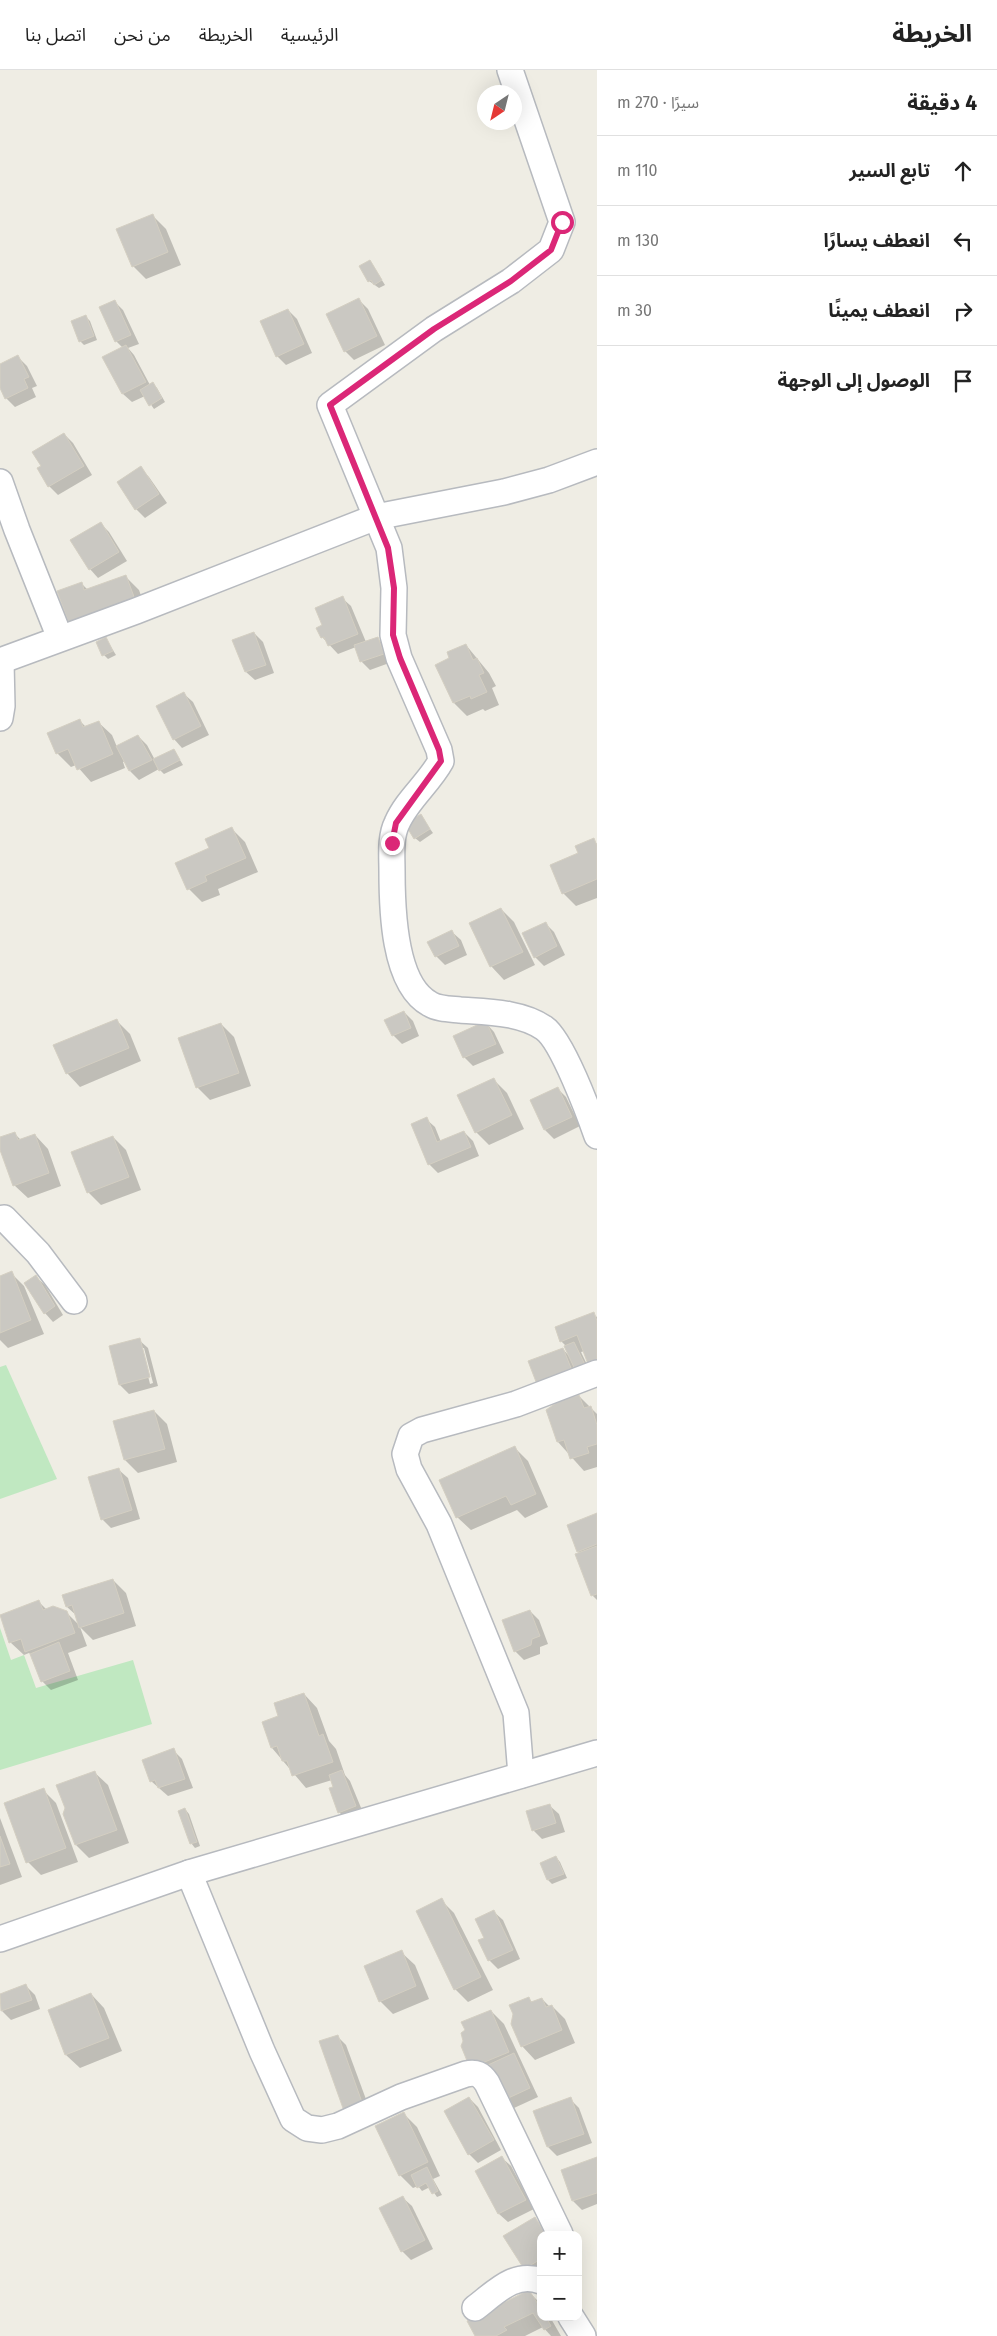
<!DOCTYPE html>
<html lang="ar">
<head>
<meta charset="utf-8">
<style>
  body { margin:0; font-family:"Fira Sans","Noto Sans Arabic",sans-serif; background:#f6f6f6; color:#222; direction:rtl }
  .controls { position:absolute; right:15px; bottom:15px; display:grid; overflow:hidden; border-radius:10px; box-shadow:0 5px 20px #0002 }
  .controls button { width:45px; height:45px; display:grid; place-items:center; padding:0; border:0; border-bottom:1px solid #e0e0e0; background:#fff; color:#222; font:25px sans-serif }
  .compass { position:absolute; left:477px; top:15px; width:45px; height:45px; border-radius:50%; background:#fff; box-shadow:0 5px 20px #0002; rotate:215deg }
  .stop { position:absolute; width:15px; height:15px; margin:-11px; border:4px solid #db2777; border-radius:50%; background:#fff }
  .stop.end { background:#db2777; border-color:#fff; box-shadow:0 1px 5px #0008 }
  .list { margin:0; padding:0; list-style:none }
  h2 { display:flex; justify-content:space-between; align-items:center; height:65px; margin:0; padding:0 20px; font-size:21px }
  h2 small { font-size:16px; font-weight:400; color:#767676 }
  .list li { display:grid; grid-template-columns:32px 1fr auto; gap:15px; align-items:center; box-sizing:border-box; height:70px; padding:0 20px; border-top:1px solid #e0e0e0 }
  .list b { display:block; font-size:19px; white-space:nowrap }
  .list em { font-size:16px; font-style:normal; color:#767676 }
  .icon { flex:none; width:28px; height:28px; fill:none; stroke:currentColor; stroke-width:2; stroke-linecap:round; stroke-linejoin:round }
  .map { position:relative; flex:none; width:597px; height:2266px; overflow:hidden; direction:ltr }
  header { display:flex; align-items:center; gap:30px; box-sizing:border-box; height:70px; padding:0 25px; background:#fff; border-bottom:1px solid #e0e0e0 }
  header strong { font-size:24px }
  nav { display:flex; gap:28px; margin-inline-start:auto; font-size:18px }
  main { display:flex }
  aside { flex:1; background:#fff }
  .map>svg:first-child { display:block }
</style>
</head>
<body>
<header>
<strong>الخريطة</strong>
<nav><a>الرئيسية</a><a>الخريطة</a><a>من نحن</a><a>اتصل بنا</a></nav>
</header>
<main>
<aside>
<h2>4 دقيقة<small>سيرًا · 270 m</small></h2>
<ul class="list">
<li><svg class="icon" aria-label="ahead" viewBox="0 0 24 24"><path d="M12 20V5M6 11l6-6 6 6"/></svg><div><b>تابع السير</b></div><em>110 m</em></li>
<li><svg class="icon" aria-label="left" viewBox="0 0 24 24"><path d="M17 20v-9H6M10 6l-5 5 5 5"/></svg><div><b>انعطف يسارًا</b></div><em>130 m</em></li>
<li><svg class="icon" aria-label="right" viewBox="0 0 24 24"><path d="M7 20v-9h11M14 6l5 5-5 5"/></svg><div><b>انعطف يمينًا</b></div><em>30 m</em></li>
<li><svg class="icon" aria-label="arrive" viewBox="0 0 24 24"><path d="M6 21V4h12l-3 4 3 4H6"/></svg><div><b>الوصول إلى الوجهة</b></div></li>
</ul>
</aside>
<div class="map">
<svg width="597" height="2266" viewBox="0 0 597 2266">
  <rect width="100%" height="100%" fill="#efede4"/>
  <g fill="#c0e8c1">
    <polygon points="6,1295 57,1409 0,1429 0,1297"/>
    <polygon points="0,1558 11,1590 24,1585 36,1618 133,1590 152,1654 0,1700"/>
  </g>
  <g fill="#0003" fill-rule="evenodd">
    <polygon points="153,146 166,159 181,195 146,209 133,196"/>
    <polygon points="370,191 385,215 379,218 369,211 361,196"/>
    <polygon points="359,230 368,239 385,275 354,290 345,281"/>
    <polygon points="114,231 123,240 139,274 128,278 134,285 150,315 153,314 157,318 165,332 154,339 145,326 132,332 123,324 104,288 123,278 116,271"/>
    <polygon points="288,240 297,249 312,283 286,295 277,286"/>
    <polygon points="86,247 90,251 97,270 84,275 80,271"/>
    <polygon points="18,287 27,296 37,316 32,318 36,327 15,337 6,328 0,315 0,295"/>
    <polygon points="64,364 73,373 92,405 58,425 49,416 42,396"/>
    <polygon points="140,398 149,407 167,433 145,448 136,439"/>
    <polygon points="100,453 109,462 127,491 98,508 90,499"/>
    <polygon points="125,506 139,520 149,548 85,571 81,513 88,520"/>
    <polygon points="342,528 351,536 366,572 377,568 386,577 392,592 370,600 361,591 356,577 338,584 322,567 324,556"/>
    <polygon points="254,563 263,572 274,603 255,610 246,602"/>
    <polygon points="106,569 116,585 108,589 104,585"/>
    <polygon points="466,575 489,603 496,616 492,618 499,635 485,641 483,639 467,646 454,633 437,595 451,589"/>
    <polygon points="184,624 193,632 209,665 182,678 174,669"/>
    <polygon points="80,651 86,657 98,652 112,665 117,677 138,666 147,675 155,690 174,680 183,695 164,704 159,699 139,710 130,701 125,691 123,692 125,698 91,712 76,695 71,697 58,684 49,663"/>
    <polygon points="420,745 433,763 420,772 415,768"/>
    <polygon points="232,759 245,772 258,802 218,819 220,825 202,832 189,819"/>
    <polygon points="593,770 597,774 597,828 576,836 563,823 579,783"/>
    <polygon points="501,839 514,852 535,895 504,910 491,896"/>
    <polygon points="545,853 554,862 565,885 544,896 535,887"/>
    <polygon points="452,862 461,870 467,885 445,895 436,886"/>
    <polygon points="404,942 413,951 419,966 402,974 393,965"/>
    <polygon points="117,951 130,964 141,991 80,1017 67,1003"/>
    <polygon points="486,953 494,962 504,983 473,996 464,987"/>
    <polygon points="221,954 234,967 251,1016 210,1030 197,1017"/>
    <polygon points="494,1010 507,1023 524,1059 489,1075 476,1062"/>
    <polygon points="557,1018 566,1027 580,1056 554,1069 545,1060 531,1031"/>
    <polygon points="426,1049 435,1057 441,1072 464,1062 473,1071 479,1086 438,1103 429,1094"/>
    <polygon points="14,1063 21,1070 35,1065 48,1079 61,1116 28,1128 14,1115 0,1076 0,1069"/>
    <polygon points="113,1067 126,1080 141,1120 101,1135 88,1122"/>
    <polygon points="11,1203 24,1216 44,1264 8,1278 0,1270 0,1207"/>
    <polygon points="36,1207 45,1215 63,1245 53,1252 45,1243"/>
    <polygon points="593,1244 597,1247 597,1306 585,1281 581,1282 592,1305 550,1330 563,1279 569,1286 567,1277 561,1271"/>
    <path d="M139,1270L148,1278L158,1316L129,1324L120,1315L111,1277ZM141,1278H144L153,1313L150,1314Z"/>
    <polygon points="579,1326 597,1344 597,1397 584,1401 558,1372 548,1341"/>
    <polygon points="154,1341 167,1354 177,1392 138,1403 125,1390"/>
    <polygon points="515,1378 528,1391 548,1437 525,1448 517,1440 471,1460 457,1447"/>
    <polygon points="119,1400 128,1408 140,1449 111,1458 102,1449"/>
    <polygon points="597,1445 597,1530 592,1525 578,1481"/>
    <polygon points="113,1510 126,1523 136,1556 93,1570 80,1557 87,1576 68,1583 78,1610 51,1620 42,1611 32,1586 29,1583 24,1585 10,1572 39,1532 47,1540 66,1542 80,1556 77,1546 67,1537 64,1526"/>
    <polygon points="530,1541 539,1550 548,1574 540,1577 540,1584 524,1590 515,1581"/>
    <polygon points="304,1624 317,1638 329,1671 336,1679 345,1705 350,1711 364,1745 348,1751 339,1742 332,1710 306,1718 272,1678 263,1652 280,1647"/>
    <polygon points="173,1680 182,1689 193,1718 168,1726 151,1711"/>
    <polygon points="94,1702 108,1715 129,1773 89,1788 76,1775"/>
    <polygon points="43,1720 56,1733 78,1792 41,1805 28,1792"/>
    <polygon points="550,1736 559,1744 565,1762 542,1769 533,1760"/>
    <polygon points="185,1739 189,1744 200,1776 195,1778 191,1773"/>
    <polygon points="0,1748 22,1807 0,1815"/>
    <polygon points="556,1787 560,1792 567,1808 552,1814 548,1810 541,1794"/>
    <polygon points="441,1830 454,1843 493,1920 468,1932 455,1919"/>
    <polygon points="494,1842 503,1850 520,1889 498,1899 489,1890 486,1869"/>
    <polygon points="401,1882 415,1895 429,1929 393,1944 380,1931"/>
    <polygon points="26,1916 35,1925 40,1939 11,1950 2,1941 0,1925"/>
    <polygon points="91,1924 104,1938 122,1981 80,1998 66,1985 49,1941"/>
    <polygon points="529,1929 533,1933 542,1929 550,1937 552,1936 565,1949 575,1973 535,1990 522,1976"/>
    <polygon points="491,1941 504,1954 538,2027 514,2038 471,1998"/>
    <polygon points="337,1966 346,1975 367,2032 345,2040"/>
    <polygon points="469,2028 478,2037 501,2080 478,2093 469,2084"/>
    <polygon points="570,2029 579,2038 592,2073 557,2086 548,2077 535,2042"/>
    <polygon points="404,2044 417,2057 440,2106 433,2109 442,2125 437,2127 430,2117 422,2121 418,2116 413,2118 400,2105"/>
    <polygon points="502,2088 511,2096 534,2139 508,2152 499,2144 477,2101"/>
    <polygon points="597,2089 597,2134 582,2140 573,2131 563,2101"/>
    <polygon points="403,2128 412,2136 433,2179 411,2190 402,2181"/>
    <polygon points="535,2148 548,2165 541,2165 541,2203 525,2198"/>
    <polygon points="529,2222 541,2234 541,2247 550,2247 561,2266 551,2266 543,2257 525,2266 477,2266"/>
  </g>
  <g fill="#cac8c2" stroke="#d4cfc2">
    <polygon points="153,144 168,182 132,197 116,159"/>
    <polygon points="370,190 382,210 374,215 371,210 368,212 359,196"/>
    <polygon points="359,228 377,266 344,282 326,244"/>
    <polygon points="115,230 131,265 115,272 99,237"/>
    <polygon points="288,239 304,274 276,287 260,251"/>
    <polygon points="86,245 94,266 79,272 71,251"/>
    <polygon points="126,275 146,312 122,324 102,287"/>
    <polygon points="18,285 29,307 24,309 28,318 5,329 0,318 0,294"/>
    <polygon points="153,312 162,328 149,336 140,320"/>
    <polygon points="64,363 84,396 48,417 37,398 41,396 32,382"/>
    <polygon points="141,396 159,424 135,440 117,412"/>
    <polygon points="101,452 119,482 89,500 70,470"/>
    <polygon points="126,505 137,535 71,559 57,521 82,512 84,520"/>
    <polygon points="343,526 358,564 328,576 324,567 321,568 316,558 322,555 315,538"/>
    <polygon points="254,562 266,595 245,602 232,570"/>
    <polygon points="106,567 113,581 102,586 96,572"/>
    <polygon points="378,567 384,584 360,592 354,575"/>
    <polygon points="466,574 473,590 477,588 484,603 479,605 487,622 471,629 470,626 453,633 435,595 449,588 447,582"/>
    <polygon points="184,622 201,656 173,670 156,636"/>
    <polygon points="80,649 83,657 99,651 113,684 77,700 68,679 56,684 47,663"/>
    <polygon points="138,665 152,690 129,701 116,676"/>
    <polygon points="174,679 180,690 159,701 153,689"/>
    <polygon points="421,744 430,759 414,769 405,754"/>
    <polygon points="232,757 246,788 205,806 207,811 187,820 175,793 209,778 205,769"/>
    <polygon points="594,768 597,776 597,809 562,824 550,795 578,783 575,776"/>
    <polygon points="501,838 523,882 490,897 469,853"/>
    <polygon points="546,852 557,876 534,888 522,863"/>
    <polygon points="452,860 459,876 435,887 427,872"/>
    <polygon points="404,941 411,958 392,966 384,950"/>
    <polygon points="117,949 129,978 66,1004 53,975"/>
    <polygon points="486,951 496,974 463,988 453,966"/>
    <polygon points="221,953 239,1003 196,1018 178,968"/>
    <polygon points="494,1008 512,1045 475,1063 457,1025"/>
    <polygon points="558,1017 572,1047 544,1060 530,1030"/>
    <polygon points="427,1047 437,1072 464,1061 471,1077 428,1095 411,1054"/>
    <polygon points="15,1062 18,1070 35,1064 49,1103 13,1116 0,1080 0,1067"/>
    <polygon points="113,1066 129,1107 87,1123 71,1082"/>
    <polygon points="12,1201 31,1250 0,1263 0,1206"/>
    <polygon points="36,1205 55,1236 44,1244 24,1213"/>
    <polygon points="594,1242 597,1251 597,1300 591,1302 577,1265 560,1272 555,1257"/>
    <polygon points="140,1268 150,1307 119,1315 109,1276"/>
    <polygon points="574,1272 588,1301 578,1306 564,1276"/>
    <polygon points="563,1278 575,1308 540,1322 528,1291"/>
    <polygon points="579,1325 584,1338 591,1336 597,1355 597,1374 587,1377 589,1383 570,1389 564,1370 557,1372 546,1340 559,1331"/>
    <polygon points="154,1340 165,1379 124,1390 113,1351"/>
    <polygon points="515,1376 536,1424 511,1435 506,1426 456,1448 439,1410"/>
    <polygon points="119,1398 132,1440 101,1450 88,1407"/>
    <polygon points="597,1443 597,1474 577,1482 567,1455"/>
    <polygon points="597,1476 597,1524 591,1526 575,1484"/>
    <polygon points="113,1509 124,1543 79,1558 72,1535 66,1537 62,1525"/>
    <polygon points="39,1530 43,1540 53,1536 67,1541 75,1563 25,1582 21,1569 9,1573 0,1545"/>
    <polygon points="530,1540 540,1566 532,1569 531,1575 514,1582 502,1550"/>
    <polygon points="59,1572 70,1601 41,1612 30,1584"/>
    <polygon points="304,1623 319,1666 323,1664 333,1692 292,1706 287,1691 282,1691 277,1676 271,1678 262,1652 278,1646 274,1633"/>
    <polygon points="174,1678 185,1709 158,1718 155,1710 150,1712 142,1690"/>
    <polygon points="342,1700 356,1736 338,1743 329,1718 333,1717 329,1705"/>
    <polygon points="95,1701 117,1760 75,1775 63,1744 65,1738 56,1715"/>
    <polygon points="44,1718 66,1778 26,1793 4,1733"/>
    <polygon points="550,1734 556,1753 532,1761 526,1741"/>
    <polygon points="185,1738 197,1772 190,1774 178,1741"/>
    <polygon points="0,1766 10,1794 0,1797"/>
    <polygon points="556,1786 564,1804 547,1810 540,1793"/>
    <polygon points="442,1828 481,1907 454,1920 416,1841"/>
    <polygon points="494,1840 513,1880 488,1891 478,1870 484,1868 475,1849"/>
    <polygon points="402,1880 416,1916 379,1932 364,1896"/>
    <polygon points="26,1914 32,1930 1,1941 0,1924"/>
    <polygon points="91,1923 109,1968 65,1985 48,1940"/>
    <polygon points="529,1927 531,1932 542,1928 546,1937 552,1935 562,1960 521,1977 511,1954 513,1944 509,1935"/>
    <polygon points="491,1940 509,1982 470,1998 461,1976 463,1971 461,1963 465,1960 461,1952"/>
    <polygon points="338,1965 363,2035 344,2041 319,1971"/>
    <polygon points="514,1983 530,2018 504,2030 488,1995"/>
    <polygon points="469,2027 494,2070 468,2085 444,2041"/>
    <polygon points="571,2027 584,2064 547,2077 533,2041"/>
    <polygon points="404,2042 428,2092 399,2106 375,2056"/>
    <polygon points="502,2086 526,2130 498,2144 475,2101"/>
    <polygon points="597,2087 597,2123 572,2131 561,2100"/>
    <polygon points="427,2097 438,2121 432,2124 426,2113 417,2118 411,2105"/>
    <polygon points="403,2126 425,2170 401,2182 379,2138"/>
    <polygon points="535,2147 546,2165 541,2165 541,2189 524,2199 503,2166"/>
    <polygon points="529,2220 541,2239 541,2247 546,2247 551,2256 544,2260 533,2243 504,2257 507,2260 496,2266 475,2266 467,2251"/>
  </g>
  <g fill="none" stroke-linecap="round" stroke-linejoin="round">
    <defs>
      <g id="minor">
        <path d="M510,0L562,152L551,180L511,211L434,259L330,335L389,478L394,518L393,565L399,588L439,680L441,691C429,713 407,730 397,753C390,767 392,786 392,801C392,837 393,914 430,934C438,939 451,939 460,940C487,942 521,942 544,958C562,970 589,1043 597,1066"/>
        <polyline points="0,412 17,460 60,568"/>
        <polyline points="0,591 136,541 376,447 504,422 549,410 597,392"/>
        <polyline points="0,648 2,636 1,592"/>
        <polyline points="4,1148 38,1183 74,1231"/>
        <polyline points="521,1705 516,1643 439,1454 409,1399 405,1384 411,1366 422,1360 516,1334 597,1303"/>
        <path d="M189,1803L262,1981L293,2049L307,2058L322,2060L338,2056L401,2027L466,2004C476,2002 481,2004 487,2013L560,2164"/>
        <polyline points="0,1869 189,1803 597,1683"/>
        <path d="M475,2238C495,2223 514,2201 541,2211"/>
        <polyline points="571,2247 583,2266"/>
      </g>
    </defs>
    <use href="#minor" stroke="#b7babf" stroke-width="28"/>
    <use href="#minor" stroke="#fff" stroke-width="25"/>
  </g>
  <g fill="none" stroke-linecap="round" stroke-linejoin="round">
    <polyline stroke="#db2777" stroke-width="6" points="392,773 396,753 441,691 439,680 400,588 393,565 394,518 388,478 330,335 434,259 511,211 551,180 562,152"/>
  </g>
</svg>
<div class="controls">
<button>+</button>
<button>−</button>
</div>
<svg class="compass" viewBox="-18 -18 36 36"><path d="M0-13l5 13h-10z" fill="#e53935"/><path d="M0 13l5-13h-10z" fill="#767676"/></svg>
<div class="stop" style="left:562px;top:152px"></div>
<div class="stop end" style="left:392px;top:773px"></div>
</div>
</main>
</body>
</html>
